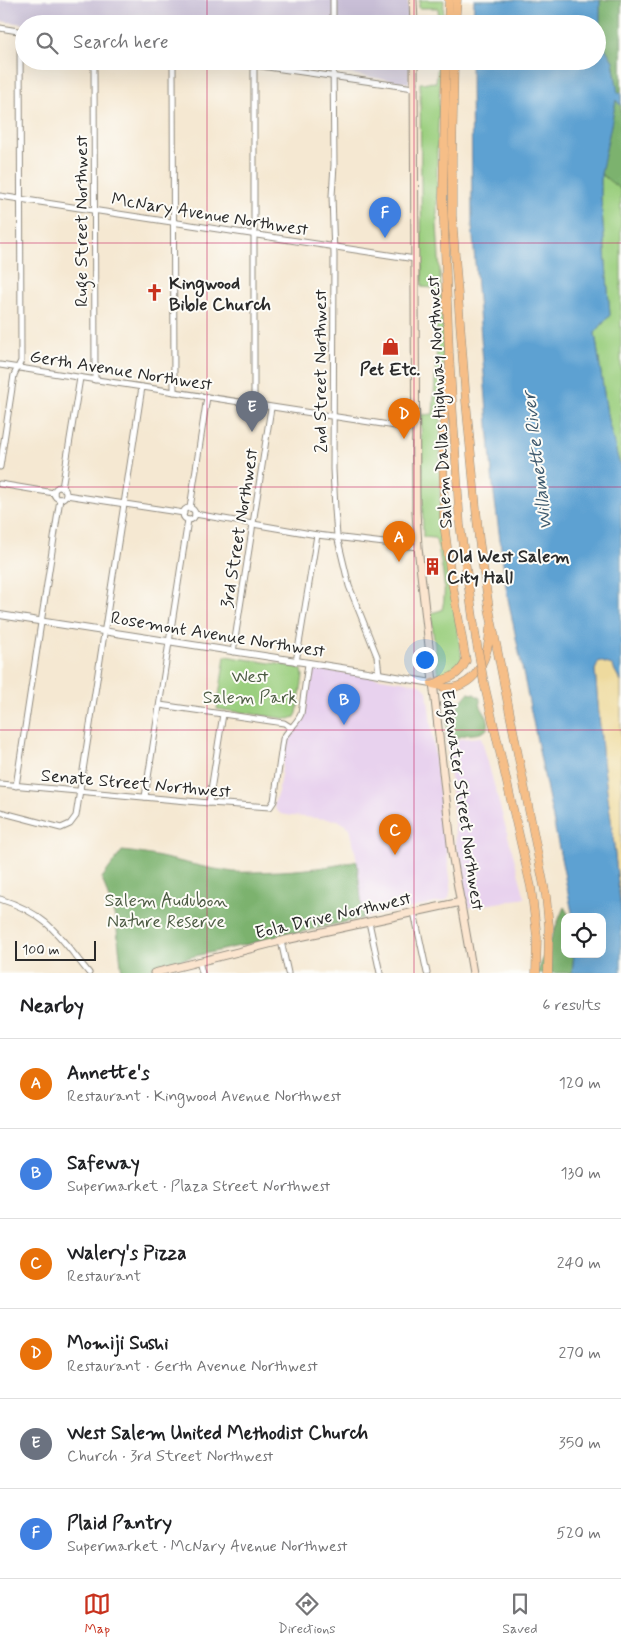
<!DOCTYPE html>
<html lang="en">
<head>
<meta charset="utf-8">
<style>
  body { margin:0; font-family:Mynerve,sans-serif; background:#f2f2f2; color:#202124 }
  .controls { position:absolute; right:15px; bottom:15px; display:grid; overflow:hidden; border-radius:10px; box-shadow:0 5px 20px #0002 }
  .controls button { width:45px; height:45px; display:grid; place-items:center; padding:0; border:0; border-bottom:1px solid #e0e0e0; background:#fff; color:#202124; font:25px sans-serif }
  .scale { position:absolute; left:15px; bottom:12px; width:81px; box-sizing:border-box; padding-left:5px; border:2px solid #2b2b2b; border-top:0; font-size:14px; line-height:18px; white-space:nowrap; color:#2b2b2b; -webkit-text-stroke:4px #fdfcf7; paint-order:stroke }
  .you { position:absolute; left:424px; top:659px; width:18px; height:18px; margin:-12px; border:4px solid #fff; border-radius:50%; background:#1a73e8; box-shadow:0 0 0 8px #1a73e833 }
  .badge { display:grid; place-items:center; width:32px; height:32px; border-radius:50%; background:#c8321e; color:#fff; font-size:16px; font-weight:700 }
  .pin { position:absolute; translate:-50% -41px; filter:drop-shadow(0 1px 2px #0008) }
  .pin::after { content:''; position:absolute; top:26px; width:18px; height:15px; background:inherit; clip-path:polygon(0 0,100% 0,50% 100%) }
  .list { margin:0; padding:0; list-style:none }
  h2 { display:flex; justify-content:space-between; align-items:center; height:65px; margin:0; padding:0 20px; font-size:21px }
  h2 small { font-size:16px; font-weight:400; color:#757577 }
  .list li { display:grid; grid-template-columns:32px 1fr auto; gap:15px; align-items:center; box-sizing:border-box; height:90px; padding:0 20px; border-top:1px solid #e0e0e0 }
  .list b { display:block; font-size:19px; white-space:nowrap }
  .list p { margin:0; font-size:16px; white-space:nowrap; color:#757577 }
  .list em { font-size:16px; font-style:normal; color:#757577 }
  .icon { flex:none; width:28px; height:28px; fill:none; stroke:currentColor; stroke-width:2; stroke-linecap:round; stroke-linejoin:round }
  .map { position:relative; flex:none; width:621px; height:973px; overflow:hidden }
  .search { position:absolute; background:#fff; box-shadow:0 5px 20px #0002; left:15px; right:15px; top:15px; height:55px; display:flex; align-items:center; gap:12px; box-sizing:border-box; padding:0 18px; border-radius:28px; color:#757577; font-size:19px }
  .sheet { height:605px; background:#fff }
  nav { display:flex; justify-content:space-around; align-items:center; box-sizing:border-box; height:70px; border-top:1px solid #e0e0e0; background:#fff; font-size:14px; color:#757577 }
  nav a { display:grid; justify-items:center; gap:2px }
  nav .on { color:#c8321e }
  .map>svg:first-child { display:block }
</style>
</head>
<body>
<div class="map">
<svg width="621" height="973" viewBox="0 0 621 973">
  <rect width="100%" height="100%" fill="#fdfcf7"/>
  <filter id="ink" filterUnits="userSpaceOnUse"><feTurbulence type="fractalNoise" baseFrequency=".02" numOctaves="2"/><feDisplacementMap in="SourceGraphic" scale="10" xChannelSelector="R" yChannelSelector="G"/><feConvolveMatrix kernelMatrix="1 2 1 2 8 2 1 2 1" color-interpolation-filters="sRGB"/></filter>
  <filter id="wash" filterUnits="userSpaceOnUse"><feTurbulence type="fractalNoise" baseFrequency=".0096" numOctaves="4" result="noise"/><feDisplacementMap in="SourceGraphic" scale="20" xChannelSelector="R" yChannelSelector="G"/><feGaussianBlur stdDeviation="1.12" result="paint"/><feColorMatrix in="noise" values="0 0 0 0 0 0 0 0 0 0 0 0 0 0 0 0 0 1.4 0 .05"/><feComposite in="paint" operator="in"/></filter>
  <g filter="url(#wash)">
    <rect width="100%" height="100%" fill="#f5e8d2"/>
    <g fill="#e8d2ee">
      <polygon points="314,668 420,684 427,691 451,886 449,898 445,901 363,918 357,861 350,828 338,820 293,816 281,814 276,810 274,804 278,792 287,740 301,724 305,715 311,675 312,669"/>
      <polygon points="481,737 525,898 467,908 456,845 447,740"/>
    </g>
    <g fill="#c9bfd7">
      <polygon points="0,0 408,0 408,24 24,24 0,21"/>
      <polygon points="267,61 409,61 409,83"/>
    </g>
    <g fill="#9bcf7f" stroke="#637d55">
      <polygon points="419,0 444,0 443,24 439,24 438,8 419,8"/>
      <polygon points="600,0 621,0 621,470 608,420 595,333 610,315 601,198 601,174 616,100 604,46"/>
      <path d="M438,61H441L437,152V224L444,342L440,445V509L462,659L457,668L445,676L440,674L437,670L431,613L442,610C448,587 441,562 436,540L434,538L423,537L421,415L433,414L437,345L436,294L433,288L422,287L420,83L436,82Z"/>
      <polygon points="225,656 297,667 302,670 303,676 297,713 295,717 289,719 217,709"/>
    </g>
    <g fill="#7cb26e" stroke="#546e4c">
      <polygon points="600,0 621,0 621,92 618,94 613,61 604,46 600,31"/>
      <polygon points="616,100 621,106 621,190 601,174"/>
      <path d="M468,693L474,694L480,698C479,709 486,712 488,720C491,736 474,733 465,735C460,737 455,738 449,739L447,738V721L450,719H454L458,705Z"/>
      <path d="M122,851C158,854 192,866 227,871C236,873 245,872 254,872C288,871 324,869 357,861L363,918L191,957L136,973H122L116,921L102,878Z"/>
      <polygon points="564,907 570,917 565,917 565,954 574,954 572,973 537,973"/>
    </g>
    <polygon fill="#eeda9e" stroke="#8c8264" points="599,661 612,665 621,682 621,911 612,827 603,761 595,670"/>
    <polygon fill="#5da1d2" stroke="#44667e" points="474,0 600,0 600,31 604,46 613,61 618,93 621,92 621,106 616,100 601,174 601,198 610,315 595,333 608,420 621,470 621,682 612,665 599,661 595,670 603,761 612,827 621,911 621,973 572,973 574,954 602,954 602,917 573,917 507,594 493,486 472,225 471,61 597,61 597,24 473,24"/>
  </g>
  <g filter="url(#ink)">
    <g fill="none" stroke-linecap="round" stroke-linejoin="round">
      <defs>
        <g id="minor">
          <polyline points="333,24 333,0"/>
          <polyline points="0,28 24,32"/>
          <polyline points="94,61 95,380"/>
          <polyline points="173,61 174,392"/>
          <polyline points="225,61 414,88"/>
          <polyline points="333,61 334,165 332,196 334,255 333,469 335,509 337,536 349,586 377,656 379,674"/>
          <polyline points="0,196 415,259"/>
          <polyline points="0,365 415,429"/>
          <polyline points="254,405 254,66"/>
          <polyline points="0,467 14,375 21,361 20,31"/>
          <polyline points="0,484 54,493"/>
          <circle cx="60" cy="493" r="6"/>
          <polyline points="62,488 80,378"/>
          <polyline points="66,495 184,513"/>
          <polyline points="190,508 207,397"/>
          <circle cx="189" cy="514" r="6"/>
          <polyline points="195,514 317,535 418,547"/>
          <polyline points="233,652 271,408"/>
          <polyline points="296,662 317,535"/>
          <polyline points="160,705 284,723 292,728"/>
          <path d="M0,784L209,803L270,807L274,801L283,739C288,729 297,724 301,714L308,664"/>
          <polyline points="16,786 60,499"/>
          <polyline points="145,797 188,520"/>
          <polyline points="209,803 223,714"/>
          <polyline points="0,812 61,828 70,824 76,816 142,387"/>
          <path d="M0,899C48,914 59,936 89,973"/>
          <polyline points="414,912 427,973"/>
          <polyline points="369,922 380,973"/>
          <polyline points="281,941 288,973"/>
          <polyline points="199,961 202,973"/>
        </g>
        <polyline id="tertiary" points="0,615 367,672 432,683"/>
        <g id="secondary">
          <polyline points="413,0 414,24"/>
          <polyline points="414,61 416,511 418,547 452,853 473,973"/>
          <polyline points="154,973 281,941 461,902"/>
        </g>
        <g id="trunk">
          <polyline points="448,24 449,0"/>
          <polyline points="455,24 457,0"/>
          <polyline points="446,61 443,198 449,353 460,525 476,639"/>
          <polyline points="454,61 452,158 452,216 466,401 479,540 489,608 546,896 549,926 548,973"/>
          <path d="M432,683C447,679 459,677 466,661L450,570L444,523L443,436L447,374"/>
          <polyline points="484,683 531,887 537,937 536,973"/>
          <path d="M433,684C438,685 444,688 449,688C479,685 489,654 490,628"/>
        </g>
      </defs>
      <use href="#minor" stroke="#908a7e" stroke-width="7"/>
      <use href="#tertiary" stroke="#908a7e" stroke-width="8"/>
      <use href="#secondary" stroke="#908a7e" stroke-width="9"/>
      <use href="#trunk" stroke="#908a7e" stroke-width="9"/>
      <use href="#minor" stroke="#fff" stroke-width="5"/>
      <use href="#tertiary" stroke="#fff" stroke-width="6"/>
      <use href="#secondary" stroke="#fbe5cf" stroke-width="7"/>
      <use href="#trunk" stroke="#f6be87" stroke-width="8"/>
      <defs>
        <polyline id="trunk-bridge" points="476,639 484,683"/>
      </defs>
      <use href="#trunk-bridge" stroke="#908a7e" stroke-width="9" stroke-linecap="butt"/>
      <use href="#trunk-bridge" stroke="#f6be87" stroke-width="8"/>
    </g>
  </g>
  <path fill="none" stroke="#c2185b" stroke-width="1" stroke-opacity="0.55" d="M207,0V24M414,0V24M207,61V973M414,61V973M0,243H621M0,487H621M0,730H621"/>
  <defs>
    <symbol id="church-bare" viewBox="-9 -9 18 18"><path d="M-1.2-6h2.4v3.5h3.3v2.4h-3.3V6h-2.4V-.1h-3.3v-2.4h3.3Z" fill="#c8321e" stroke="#fdfcf7" stroke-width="2.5" paint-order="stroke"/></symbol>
    <symbol id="shop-bare" viewBox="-9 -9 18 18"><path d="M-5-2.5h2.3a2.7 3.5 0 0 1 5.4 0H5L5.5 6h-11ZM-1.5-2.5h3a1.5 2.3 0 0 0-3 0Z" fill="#c8321e" stroke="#fdfcf7" stroke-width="2.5" paint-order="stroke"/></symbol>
    <symbol id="building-bare" viewBox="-9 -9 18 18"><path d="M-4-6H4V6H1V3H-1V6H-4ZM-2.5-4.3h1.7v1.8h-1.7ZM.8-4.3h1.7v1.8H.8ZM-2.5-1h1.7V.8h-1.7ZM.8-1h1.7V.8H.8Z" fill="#c8321e" stroke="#fdfcf7" stroke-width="2.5" paint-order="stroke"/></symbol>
  </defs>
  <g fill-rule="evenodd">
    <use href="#church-bare" x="142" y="280" width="25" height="25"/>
    <use href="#shop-bare" x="378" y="334" width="25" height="25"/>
    <use href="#building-bare" x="420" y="554" width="25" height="25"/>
  </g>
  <g text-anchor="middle" stroke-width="4" stroke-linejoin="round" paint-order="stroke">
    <g font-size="18" fill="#2b2b2b" stroke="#fdfcf7">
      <text transform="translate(210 214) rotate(9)" y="6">McNary Avenue Northwest</text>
      <text transform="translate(81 221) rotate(-90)" y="6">Ruge Street Northwest</text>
      <text transform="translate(121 370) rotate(9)" y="6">Gerth Avenue Northwest</text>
      <text transform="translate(320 371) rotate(-90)" y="6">2nd Street Northwest</text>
      <text transform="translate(439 402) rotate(-93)" y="6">Salem Dallas Highway Northwest</text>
      <text transform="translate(239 528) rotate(-81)" y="6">3rd Street Northwest</text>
      <text transform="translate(218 634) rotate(9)" y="6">Rosemont Avenue Northwest</text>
      <text transform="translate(136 783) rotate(5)" y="6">Senate Street Northwest</text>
      <text transform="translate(463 800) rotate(82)" y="6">Edgewater Street Northwest</text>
      <text transform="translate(333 915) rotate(-13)" y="6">Eola Drive Northwest</text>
    </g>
    <g font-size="18" font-weight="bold" fill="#2b2b2b" stroke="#fdfcf7" text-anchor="start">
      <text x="169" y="289">Kingwood<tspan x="169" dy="21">Bible Church</tspan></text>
      <text x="390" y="375" text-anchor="middle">Pet Etc.</text>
      <text x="447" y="562">Old West Salem<tspan x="447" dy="21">City Hall</tspan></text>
    </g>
    <g font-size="18" fill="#4d5c44" stroke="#fdfcf7">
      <text x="250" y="682">West<tspan x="250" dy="21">Salem Park</tspan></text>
      <text x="166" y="906">Salem Audubon<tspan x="166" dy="21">Nature Reserve</tspan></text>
    </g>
    <g font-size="19" font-style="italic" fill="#3f5a6e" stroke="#fdfcf7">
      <text transform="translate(536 461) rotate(-97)" y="7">Willamette River</text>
    </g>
  </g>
</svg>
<div class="controls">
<button><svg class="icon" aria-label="locate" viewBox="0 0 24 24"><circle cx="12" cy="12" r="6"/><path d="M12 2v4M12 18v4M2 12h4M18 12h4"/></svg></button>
</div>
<div class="scale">100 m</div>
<div class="you"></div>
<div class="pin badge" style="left:399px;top:562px;background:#e8710a">A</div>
<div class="pin badge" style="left:344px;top:725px;background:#3f7fe0">B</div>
<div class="pin badge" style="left:395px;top:855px;background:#e8710a">C</div>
<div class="pin badge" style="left:404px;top:439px;background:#e8710a">D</div>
<div class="pin badge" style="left:252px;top:432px;background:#6b7280">E</div>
<div class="pin badge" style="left:385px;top:238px;background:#3f7fe0">F</div>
<div class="search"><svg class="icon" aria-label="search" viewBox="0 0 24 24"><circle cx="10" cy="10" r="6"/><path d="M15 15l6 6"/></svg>Search here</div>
</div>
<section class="sheet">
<h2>Nearby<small>6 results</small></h2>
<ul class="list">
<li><span class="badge" style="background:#e8710a">A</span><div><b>Annette's</b><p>Restaurant · Kingwood Avenue Northwest</p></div><em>120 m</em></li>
<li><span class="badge" style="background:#3f7fe0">B</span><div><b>Safeway</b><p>Supermarket · Plaza Street Northwest</p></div><em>130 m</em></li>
<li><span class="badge" style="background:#e8710a">C</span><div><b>Walery's Pizza</b><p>Restaurant</p></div><em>240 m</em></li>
<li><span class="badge" style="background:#e8710a">D</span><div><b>Momiji Sushi</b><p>Restaurant · Gerth Avenue Northwest</p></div><em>270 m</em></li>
<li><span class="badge" style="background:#6b7280">E</span><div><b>West Salem United Methodist Church</b><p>Church · 3rd Street Northwest</p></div><em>350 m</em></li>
<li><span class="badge" style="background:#3f7fe0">F</span><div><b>Plaid Pantry</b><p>Supermarket · McNary Avenue Northwest</p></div><em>520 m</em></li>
</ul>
</section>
<nav>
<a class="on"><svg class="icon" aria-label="map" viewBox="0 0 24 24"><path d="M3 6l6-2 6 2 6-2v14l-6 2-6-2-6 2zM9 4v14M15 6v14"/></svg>Map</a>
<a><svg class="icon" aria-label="directions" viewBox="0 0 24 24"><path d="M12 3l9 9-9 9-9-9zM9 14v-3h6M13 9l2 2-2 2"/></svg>Directions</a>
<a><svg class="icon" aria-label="saved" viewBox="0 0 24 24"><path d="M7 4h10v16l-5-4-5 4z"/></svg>Saved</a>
</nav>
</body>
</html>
